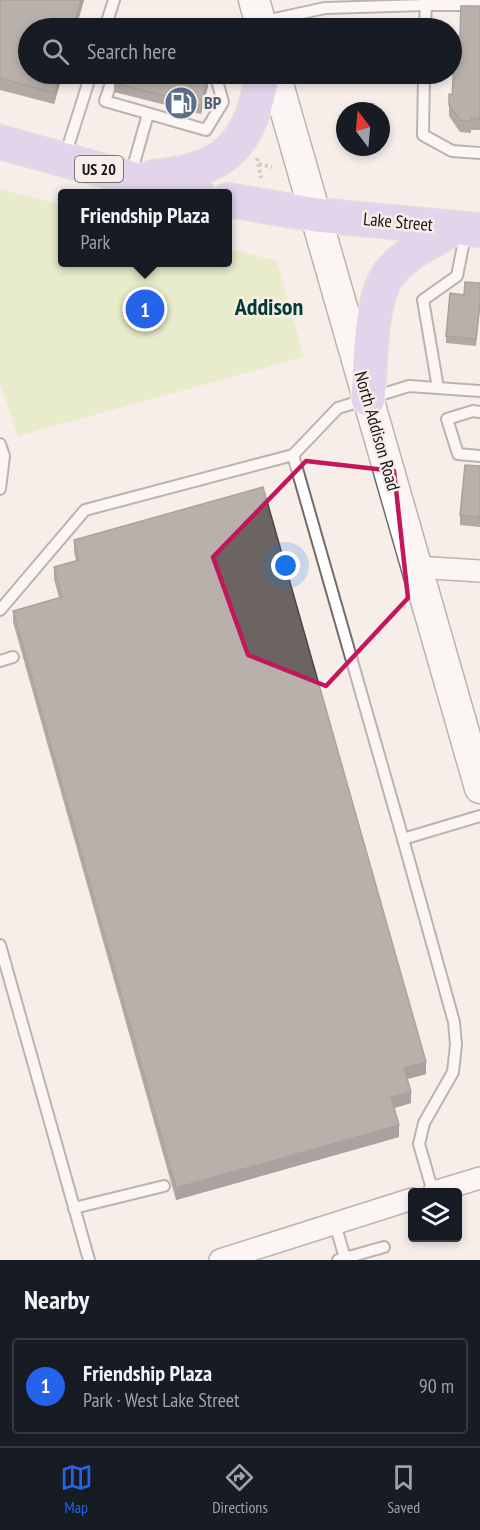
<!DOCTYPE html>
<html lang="en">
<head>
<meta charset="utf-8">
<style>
  body { margin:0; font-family:"PT Sans Narrow",sans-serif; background:#242831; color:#f1f3f6 }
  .controls { position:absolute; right:18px; bottom:18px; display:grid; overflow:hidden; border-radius:6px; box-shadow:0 3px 9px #0003 }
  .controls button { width:54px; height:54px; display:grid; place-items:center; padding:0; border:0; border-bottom:2px solid #363941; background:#171b24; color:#f1f3f6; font:30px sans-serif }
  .compass { position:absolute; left:336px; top:102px; width:54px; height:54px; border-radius:50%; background:#171b24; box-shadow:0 3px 9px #0003; rotate:344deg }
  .you { position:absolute; left:286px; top:566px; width:21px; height:21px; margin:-15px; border:4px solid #fff; border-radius:50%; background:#1a73e8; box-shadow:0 0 0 9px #1a73e833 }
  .badge { display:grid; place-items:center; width:39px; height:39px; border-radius:50%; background:#2563eb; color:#fff; font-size:20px; font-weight:700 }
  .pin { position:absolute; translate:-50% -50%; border:3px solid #fff; box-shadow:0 2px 6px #0006 }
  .popup { position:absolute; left:58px; top:189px; width:174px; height:78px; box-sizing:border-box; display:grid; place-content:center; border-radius:6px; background:#171b24; filter:drop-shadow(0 2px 4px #0005); font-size:20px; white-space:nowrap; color:#9ea1a6 }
  .popup b { font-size:22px; color:#f1f3f6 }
  .popup::after { content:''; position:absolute; left:50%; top:100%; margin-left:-12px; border:12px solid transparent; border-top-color:#171b24 }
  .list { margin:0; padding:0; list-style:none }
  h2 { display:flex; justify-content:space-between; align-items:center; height:78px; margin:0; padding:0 24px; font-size:26px }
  h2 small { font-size:20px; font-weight:400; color:#9ea1a6 }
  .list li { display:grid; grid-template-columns:39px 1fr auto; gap:18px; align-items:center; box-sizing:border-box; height:96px; margin:0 12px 12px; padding:0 12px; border:2px solid #363941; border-radius:6px }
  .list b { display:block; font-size:22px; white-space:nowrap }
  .list p { margin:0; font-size:20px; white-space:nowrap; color:#9ea1a6 }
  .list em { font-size:20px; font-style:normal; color:#9ea1a6 }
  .icon { flex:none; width:33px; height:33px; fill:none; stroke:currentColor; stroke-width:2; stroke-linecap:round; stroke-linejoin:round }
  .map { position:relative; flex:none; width:480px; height:1260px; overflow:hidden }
  .search { position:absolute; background:#171b24; box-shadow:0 3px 9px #0003; left:18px; right:18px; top:18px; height:66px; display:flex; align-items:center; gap:15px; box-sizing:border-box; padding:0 21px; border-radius:33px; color:#9ea1a6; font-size:22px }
  .sheet { height:186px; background:#171b24 }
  nav { display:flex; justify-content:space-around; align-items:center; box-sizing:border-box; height:84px; border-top:2px solid #363941; background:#171b24; font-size:16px; color:#9ea1a6 }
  nav a { display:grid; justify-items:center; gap:3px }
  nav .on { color:#2563eb }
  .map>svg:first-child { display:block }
</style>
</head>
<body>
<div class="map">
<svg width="480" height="1260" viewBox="0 0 480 1260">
  <rect width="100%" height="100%" fill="#f7eeea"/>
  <polygon fill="#d5e8a5" points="0,189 62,205 63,262 228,262 228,248 277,261 304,357 18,436 0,383"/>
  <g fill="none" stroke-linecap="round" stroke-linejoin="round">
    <defs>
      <g id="lane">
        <polyline points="105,28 114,0"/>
        <polyline points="233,28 325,8 425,5 480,5"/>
        <polyline points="425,28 426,0"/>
        <polyline points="114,74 105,101 206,130 223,102 215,74"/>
        <polyline points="424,74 423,135 452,151 480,153"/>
        <polyline points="65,156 91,74"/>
        <polyline points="131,174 148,114"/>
        <polyline points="438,388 423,300 457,276 466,231"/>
        <polyline points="480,412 473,411 447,419 458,454 480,456"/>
        <polyline points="0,444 4,456 0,489"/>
        <polyline points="293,455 403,839 480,816"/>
        <polyline points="0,610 85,510 293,455 338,408 409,386 480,391"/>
        <polyline points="0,661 13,657"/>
        <polyline points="403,839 454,1022 456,1045 453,1072 424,1123 419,1144 433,1192"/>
        <polyline points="0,945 89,1260"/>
        <polyline points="74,1208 164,1186"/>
        <polyline points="335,1224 345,1258 338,1260"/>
        <polyline points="345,1258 384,1247"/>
      </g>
      <g id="street">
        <polyline points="416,567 480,571"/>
        <polyline points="434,1192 480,1178"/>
        <polyline points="220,1260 412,1199"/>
      </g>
      <g id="secondary">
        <polyline points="254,0 262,28"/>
        <polyline points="275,74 480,788"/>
      </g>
      <g id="primary">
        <polyline points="0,142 130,178 198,194"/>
        <path d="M153,177C194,173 231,164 249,123C256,108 259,90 263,74"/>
        <polyline points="228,200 316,215 480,230"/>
        <path d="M368,399C371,364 369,312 385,280C397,257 434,240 455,228"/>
      </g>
    </defs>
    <use href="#lane" stroke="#736b68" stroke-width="14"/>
    <use href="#street" stroke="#736b68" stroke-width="24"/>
    <use href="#secondary" stroke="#736b68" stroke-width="33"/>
    <use href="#primary" stroke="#cccbcb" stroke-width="36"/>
    <g stroke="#a69f9c" stroke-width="4" stroke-dasharray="3 3" stroke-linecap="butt">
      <polyline points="257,158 261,178"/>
      <polyline points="259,164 272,167"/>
    </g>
    <use href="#lane" stroke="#fff" stroke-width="10"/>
    <use href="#street" stroke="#fff" stroke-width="21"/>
    <use href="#secondary" stroke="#fff" stroke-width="30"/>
    <use href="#primary" stroke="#c7b5ee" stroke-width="33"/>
  </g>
  <g fill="#5d5653">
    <polygon points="0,0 84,0 54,104 0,90"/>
    <polygon points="480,6 480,130 471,130 471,133 460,132 449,116 449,105 452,95 460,36"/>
    <polygon points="114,83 208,86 201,114 114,92"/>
    <polygon points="480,283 480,309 476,346 446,343 446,336 464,295"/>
    <polygon points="480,466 480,527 460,525 460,515"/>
    <polygon points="74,540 426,1074 407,1079 411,1103 394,1108 399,1137 176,1200 13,622 13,611 59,598 54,579 54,567 76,561 74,552"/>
  </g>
  <g fill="#4c4643">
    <polygon points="81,0 84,0 76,28 73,28"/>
    <polygon points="60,74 63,74 54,104 54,93"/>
    <polygon points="208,76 208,86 201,114 201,105"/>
    <polygon points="426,1062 426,1074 404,1080 404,1068"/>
    <polygon points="411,1092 411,1103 391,1109 391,1097"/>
    <polygon points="399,1125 399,1137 176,1200 176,1188"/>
  </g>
  <g fill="#6c6460" stroke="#4c4643" stroke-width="1.5">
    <polygon points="0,0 81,0 73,28 28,28 28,74 60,74 54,93 0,78"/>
    <polygon points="461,6 480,6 480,119 471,118 471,121 460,120 449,105 449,94 452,95 456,36 460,36"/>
    <polygon points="116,74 197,74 208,76 201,105 114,83"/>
    <polygon points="465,282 480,283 480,303 476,339 446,336 450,293 464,295"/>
    <polygon points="465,465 480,466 480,517 460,515"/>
    <polygon points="263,487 426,1062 404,1068 411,1092 391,1097 399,1125 176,1188 13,611 62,597 54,567 79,560 74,540"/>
  </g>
  <path d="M0 0H480V1260H0ZM306,461L394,471L408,598L326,686L248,655L213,557Z" fill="#f7eeea" fill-opacity=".55" fill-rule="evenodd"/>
  <path fill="none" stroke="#c2185b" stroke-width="4.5" stroke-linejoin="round" d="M306,461L394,471L408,598L326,686L248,655L213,557Z"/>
  <defs>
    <symbol id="fuel-disc" viewBox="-11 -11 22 22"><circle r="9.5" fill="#5c6f8a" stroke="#f7eeea"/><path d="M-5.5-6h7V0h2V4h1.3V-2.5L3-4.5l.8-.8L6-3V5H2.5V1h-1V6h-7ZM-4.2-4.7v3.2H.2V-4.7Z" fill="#fff"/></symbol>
  </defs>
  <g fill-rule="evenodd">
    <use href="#fuel-disc" x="162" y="84" width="38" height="38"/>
  </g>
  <g text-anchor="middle" stroke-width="5" stroke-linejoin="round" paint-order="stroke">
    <rect fill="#f7eeea" stroke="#5a5553" stroke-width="1.5" x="75" y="156" width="48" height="26" rx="4.5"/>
    <g font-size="16" font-weight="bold" fill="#171412">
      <text x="99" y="175">US 20</text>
    </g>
    <g font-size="18" font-weight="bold" fill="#4e5e75" stroke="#f7eeea" text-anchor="start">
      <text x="204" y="109">BP</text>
    </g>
    <g font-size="18" fill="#171412" stroke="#f7eeea">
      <text transform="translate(398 222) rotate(5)" y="6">Lake Street</text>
      <text transform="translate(377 431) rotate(74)" y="6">North Addison Road</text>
    </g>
    <g font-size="24" font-weight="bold" fill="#003c31" stroke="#f7eeea">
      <text x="269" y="315">Addison</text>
    </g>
  </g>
</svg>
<div class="controls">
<button><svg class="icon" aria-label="layers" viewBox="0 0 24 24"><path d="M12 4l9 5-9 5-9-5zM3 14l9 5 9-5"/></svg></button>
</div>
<svg class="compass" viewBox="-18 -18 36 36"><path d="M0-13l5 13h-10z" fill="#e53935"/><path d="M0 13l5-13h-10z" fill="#9ea1a6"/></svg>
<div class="you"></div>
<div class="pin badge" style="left:145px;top:309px">1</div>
<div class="popup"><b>Friendship Plaza</b>Park</div>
<div class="search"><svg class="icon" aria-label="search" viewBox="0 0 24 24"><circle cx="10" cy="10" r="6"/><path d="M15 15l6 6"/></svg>Search here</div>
</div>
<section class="sheet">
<h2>Nearby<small></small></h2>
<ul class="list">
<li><span class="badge">1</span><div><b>Friendship Plaza</b><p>Park · West Lake Street</p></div><em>90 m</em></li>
</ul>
</section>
<nav>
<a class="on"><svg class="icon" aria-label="map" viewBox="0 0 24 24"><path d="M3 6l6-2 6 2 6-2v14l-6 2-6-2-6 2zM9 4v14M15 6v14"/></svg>Map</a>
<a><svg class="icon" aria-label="directions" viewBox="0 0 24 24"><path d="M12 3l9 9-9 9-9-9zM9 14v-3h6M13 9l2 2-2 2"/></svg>Directions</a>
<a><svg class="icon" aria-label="saved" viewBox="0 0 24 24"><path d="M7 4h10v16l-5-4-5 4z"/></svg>Saved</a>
</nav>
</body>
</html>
